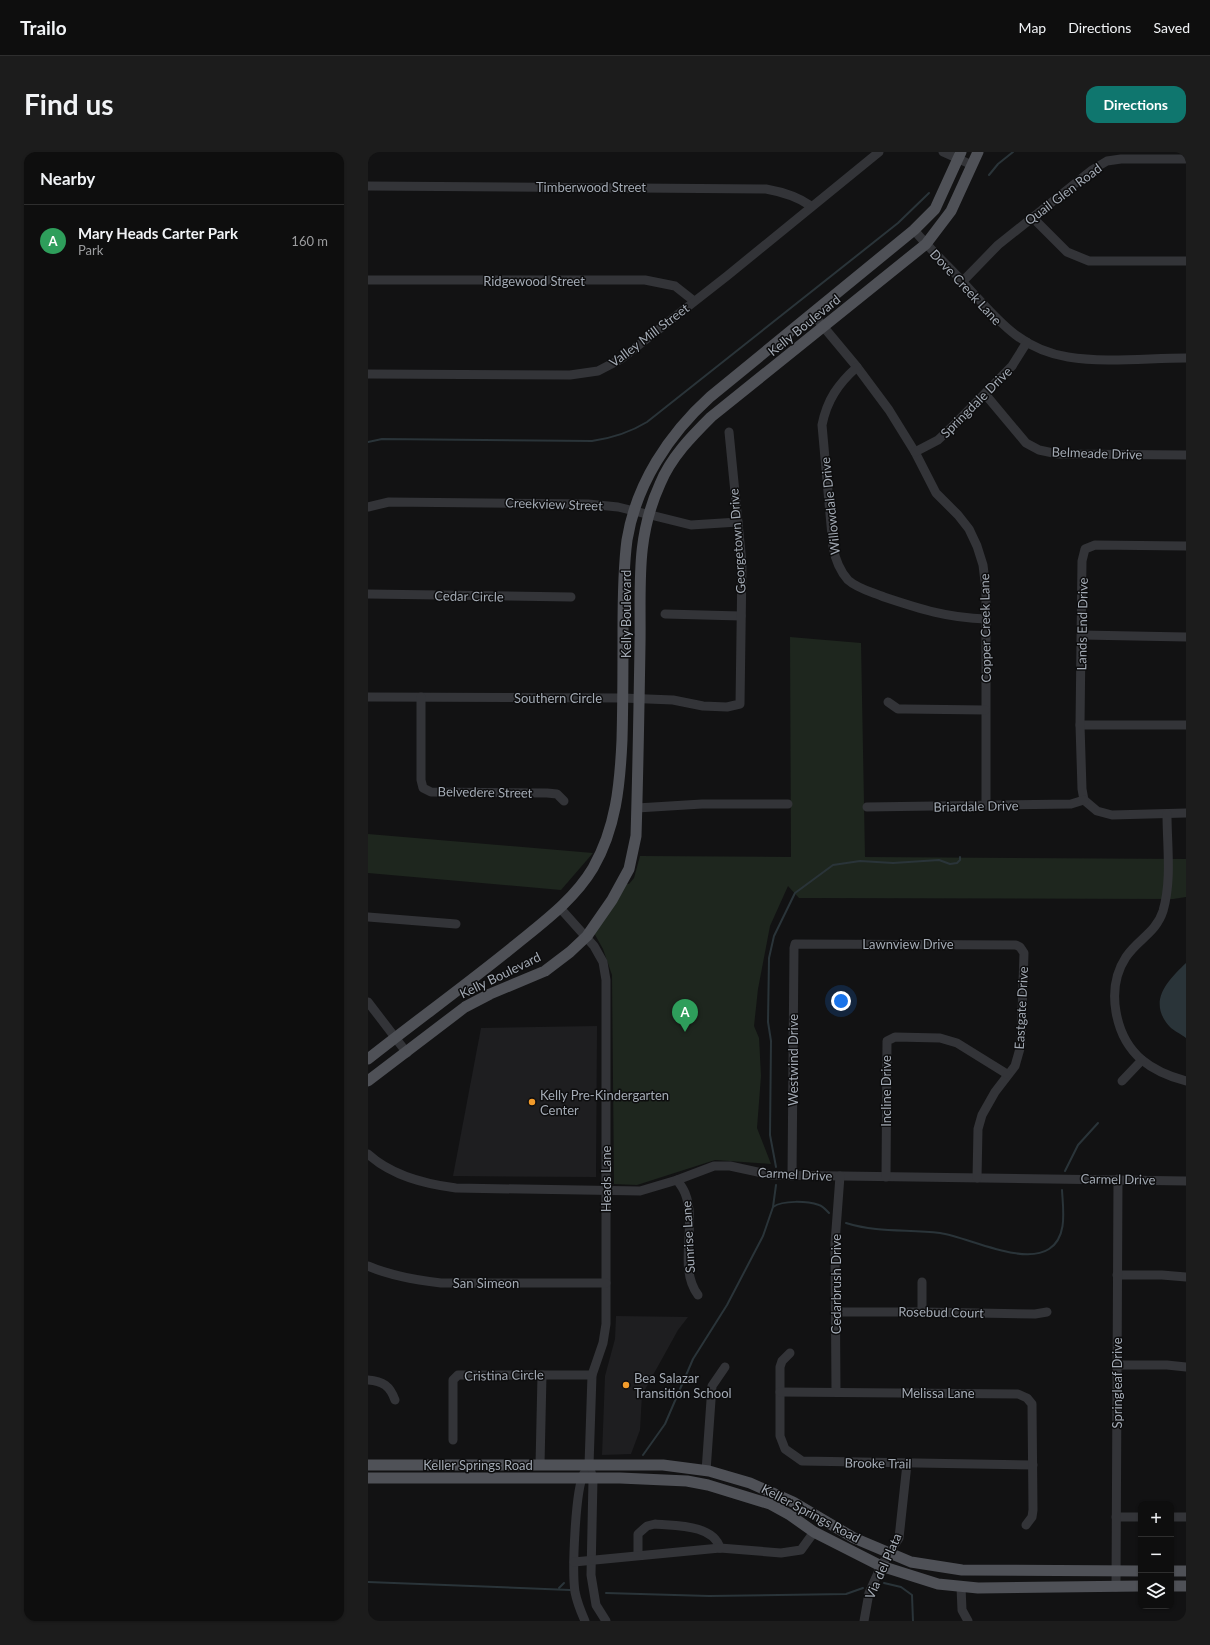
<!DOCTYPE html>
<html lang="en">
<head>
<meta charset="utf-8">
<style>
  body { margin:0; font-family:Lato,sans-serif; background:#1c1c1c; color:#f1f3f6 }
  .controls { position:absolute; right:12px; bottom:12px; display:grid; overflow:hidden; border-radius:8px; box-shadow:0 1px 3px #0004 }
  .controls button { width:36px; height:36px; display:grid; place-items:center; padding:0; border:0; border-bottom:1px solid #2e2e2e; background:#0e0e0e; color:#f1f3f6; font:20px sans-serif }
  .you { position:absolute; left:473px; top:849px; width:14px; height:14px; margin:-10px; border:3px solid #fff; border-radius:50%; background:#1a73e8; box-shadow:0 0 0 6px #1a73e833 }
  .badge { display:grid; place-items:center; width:26px; height:26px; border-radius:50%; background:#0f766e; color:#fff; font-size:13px; font-weight:700 }
  .pin { position:absolute; translate:-50% -33px; filter:drop-shadow(0 1px 2px #0008) }
  .pin::after { content:''; position:absolute; top:21px; width:14px; height:12px; background:inherit; clip-path:polygon(0 0,100% 0,50% 100%) }
  .list { margin:0; padding:0; list-style:none }
  h2 { display:flex; justify-content:space-between; align-items:center; height:52px; margin:0; padding:0 16px; font-size:17px }
  h2 small { font-size:13px; font-weight:400; color:#9b9c9e }
  .list li { display:grid; grid-template-columns:26px 1fr auto; gap:12px; align-items:center; box-sizing:border-box; height:72px; padding:0 16px; border-top:1px solid #2e2e2e }
  .list b { display:block; font-size:15px; white-space:nowrap }
  .list p { margin:0; font-size:13px; white-space:nowrap; color:#9b9c9e }
  .list em { font-size:13px; font-style:normal; color:#9b9c9e }
  .icon { flex:none; width:22px; height:22px; fill:none; stroke:currentColor; stroke-width:2; stroke-linecap:round; stroke-linejoin:round }
  .map { position:relative; flex:none; width:818px; height:1469px; overflow:hidden; border-radius:12px }
  header { display:flex; align-items:center; gap:24px; box-sizing:border-box; height:56px; padding:0 20px; background:#0e0e0e; border-bottom:1px solid #2e2e2e }
  header strong { font-size:19px }
  nav { display:flex; gap:22px; margin-inline-start:auto; font-size:14px }
  .intro { display:flex; align-items:center; justify-content:space-between; box-sizing:border-box; height:96px; padding:0 24px }
  h1 { margin:0; font-size:28px }
  .button { padding:10px 18px; border-radius:12px; background:#0f766e; color:#fff; font-size:14px; font-weight:700 }
  main { display:flex; gap:24px; padding:0 24px }
  aside { flex:1; background:#0e0e0e; border-radius:12px; box-shadow:0 1px 3px #0004 }
  .map>svg:first-child { display:block }
</style>
</head>
<body>
<header>
<strong>Trailo</strong>
<nav><a>Map</a><a>Directions</a><a>Saved</a></nav>
</header>
<div class="intro"><h1>Find us</h1><a class="button">Directions</a></div>
<main>
<aside>
<h2>Nearby<small></small></h2>
<ul class="list">
<li><span class="badge" style="background:#2e9e5b">A</span><div><b>Mary Heads Carter Park</b><p>Park</p></div><em>160 m</em></li>
</ul>
</aside>
<div class="map">
<svg width="818" height="1469" viewBox="0 0 818 1469">
  <rect width="100%" height="100%" fill="#121213"/>
  <g fill="#1e1e20">
    <polygon points="229,874 228,1025 85,1024 113,876"/>
    <polygon points="248,1164 320,1165 310,1178 274,1243 272,1278 263,1302 234,1303 237,1224 247,1187"/>
  </g>
  <g fill="#1e261e">
    <polygon points="422,485 493,491 497,705 818,707 818,745 805,747 431,746 420,734 402,774 390,837 386,874 391,886 393,924 389,976 403,1012 347,1008 269,1033 246,1032 244,823 235,797 226,781 255,732 261,732 266,726 272,704 423,705"/>
    <polygon points="0,682 225,701 193,738 0,721"/>
  </g>
  <path fill="#2a3439" d="M818,811V886C813,882 806,879 802,875C779,850 799,829 818,811Z"/>
  <g fill="none" stroke-linecap="round" stroke-linejoin="round">
    <g stroke="#2a3439" stroke-width="2">
      <polyline points="621,23 630,12 645,0"/>
      <path d="M0,290L14,287L224,289C245,286 261,281 279,270L530,71L561,41"/>
      <polyline points="408,1015 402,983 403,889 400,870 401,806 406,784 427,741 465,713 492,709 525,711 571,708 582,712 589,711 592,708 592,705"/>
      <polyline points="697,1019 710,993 730,971"/>
      <path d="M405,1055C415,1048 439,1049 451,1053C455,1054 459,1059 461,1061"/>
      <path d="M478,1071C510,1081 539,1077 572,1081C600,1085 655,1114 681,1097C700,1085 695,1057 694,1038"/>
      <polyline points="275,1303 297,1272 325,1207 359,1153 395,1084 405,1055 408,1033"/>
      <polyline points="0,1430 202,1438"/>
      <polyline points="516,1431 533,1435 544,1443 545,1469"/>
      <polyline points="191,1436 196,1431"/>
      <polyline points="238,1441 341,1444 478,1442 495,1436"/>
    </g>
    <g stroke="#333438" stroke-width="9">
      <polyline points="575,0 604,13"/>
      <path d="M0,34L398,37C415,40 429,44 443,54"/>
      <polyline points="664,65 699,100 721,109 818,109"/>
      <path d="M546,78C561,96 578,112 594,129C626,163 649,197 700,205C737,211 780,206 818,206"/>
      <polyline points="0,128 277,128 307,134 326,149"/>
      <polyline points="595,129 630,93 724,18 739,9 753,7 818,7"/>
      <polyline points="444,161 489,215 521,258 547,300 568,341 590,363 601,377 609,394 615,413 618,438 618,653"/>
      <path d="M489,215C470,232 459,248 454,273L465,395C467,406 472,419 480,428C490,437 504,440 516,445C552,457 580,466 618,467"/>
      <polyline points="0,222 202,223 230,219 253,207 359,124 511,0"/>
      <polyline points="617,242 658,291 671,298 690,302 818,303"/>
      <polyline points="547,300 570,288 587,272 644,214 659,190"/>
      <polyline points="0,355 21,350 220,352 250,355 323,373 370,370"/>
      <polyline points="0,442 203,445"/>
      <polyline points="297,462 373,464"/>
      <polyline points="714,483 818,485"/>
      <polyline points="0,545 255,546 305,548 335,554 359,555 372,552 374,411 361,280"/>
      <polyline points="53,545 53,628 55,636 63,640 179,641 189,642 196,649"/>
      <polyline points="520,550 530,557 537,557 617,558"/>
      <polyline points="712,573 818,573"/>
      <polyline points="716,648 714,637 712,573 714,409 717,397 727,393 818,394"/>
      <polyline points="716,648 729,659 744,663 818,661"/>
      <polyline points="499,655 703,652 716,648"/>
      <polyline points="269,656 334,652 420,652"/>
      <path d="M799,662C799,694 804,728 795,759C788,781 770,787 758,805C737,837 747,885 774,908C786,918 803,925 818,929"/>
      <polyline points="192,756 226,794 235,810 238,828 238,1172 235,1191 224,1223 221,1313 225,1327 223,1423 228,1453 238,1469"/>
      <polyline points="0,765 88,772"/>
      <polyline points="0,850 39,901"/>
      <polyline points="754,929 774,908"/>
      <path d="M0,1002C24,1024 57,1032 88,1036L272,1039L309,1028L346,1014H362L404,1023L818,1029"/>
      <polyline points="424,1024 426,796 427,792 648,793 652,795 656,801 653,893 647,914 627,940 614,963 610,977 609,1026"/>
      <polyline points="518,1025 519,889 527,885 572,886 589,891 639,922"/>
      <path d="M309,1028C312,1032 315,1036 317,1041C330,1073 309,1115 330,1143"/>
      <path d="M0,1114C23,1124 48,1128 73,1131H238"/>
      <polyline points="749,1123 794,1123 818,1125"/>
      <polyline points="554,1130 554,1160"/>
      <polyline points="468,1160 554,1160 667,1162 679,1160"/>
      <polyline points="422,1201 414,1209 412,1215 412,1284 417,1297 434,1309 665,1313"/>
      <polyline points="749,1213 799,1213 818,1215"/>
      <path d="M0,1228C15,1229 22,1234 27,1248"/>
      <polyline points="468,1239 467,1091 472,1024"/>
      <polyline points="412,1240 650,1242 659,1246 664,1252 665,1358 664,1365 658,1373"/>
      <polyline points="85,1288 85,1228 90,1223 224,1223"/>
      <polyline points="172,1313 174,1223"/>
      <polyline points="338,1319 344,1234 357,1215"/>
      <path d="M216,1321C207,1338 204,1420 207,1440C209,1450 213,1460 217,1469"/>
      <polyline points="748,1365 773,1365"/>
      <polyline points="803,1365 818,1365"/>
      <path d="M270,1403V1382L279,1374L287,1372C307,1374 345,1372 352,1396"/>
      <polyline points="206,1410 352,1396 413,1401 433,1398 446,1380"/>
      <polyline points="593,1435 594,1458 600,1469"/>
      <polyline points="748,1435 750,1027"/>
      <polyline points="496,1469 501,1441 513,1414 531,1386 539,1312"/>
    </g>
    <g stroke="#4f5157" stroke-width="11">
      <path d="M0,907C48,869 98,833 146,794C174,771 206,748 225,716C248,676 252,633 254,588C255,552 255,516 255,480C255,450 255,418 259,388C268,332 301,282 342,245L546,78L567,57L593,0"/>
      <path d="M0,929L97,855L122,842L177,819L202,800L219,784L244,748L261,717L268,684C270,620 271,556 272,493C273,434 267,387 292,332C303,305 324,284 343,265L558,92L583,59L610,0"/>
      <polyline points="0,1313 295,1313 341,1319 382,1331 425,1350 486,1386 543,1410 594,1418 773,1419"/>
      <polyline points="0,1326 252,1326 319,1329 340,1333 402,1352 422,1363 446,1380 513,1414 570,1432 610,1436 773,1434"/>
      <polyline points="803,1419 818,1419"/>
      <polyline points="803,1434 818,1434"/>
    </g>
  </g>
  <g fill="#f29b2b" stroke="#0d0d0e" stroke-width="1.5">
    <circle cx="164" cy="950" r="4"/>
    <circle cx="258" cy="1233" r="4"/>
  </g>
  <g text-anchor="middle" stroke-width="3" stroke-linejoin="round" paint-order="stroke">
    <g font-size="13" fill="#a3aab4" stroke="#0d0d0e">
      <text x="223" y="40">Timberwood Street</text>
      <text transform="translate(695 42) rotate(-37)" y="5">Quail Glen Road</text>
      <text x="166" y="134">Ridgewood Street</text>
      <text transform="translate(598 135) rotate(47)" y="5">Dove Creek Lane</text>
      <text transform="translate(436 173) rotate(-39)" y="5">Kelly Boulevard</text>
      <text transform="translate(281 183) rotate(-37)" y="5">Valley Mill Street</text>
      <text transform="translate(608 250) rotate(-45)" y="5">Springdale Drive</text>
      <text transform="translate(729 301) rotate(2)" y="5">Belmeade Drive</text>
      <text transform="translate(186 352) rotate(2)" y="5">Creekview Street</text>
      <text transform="translate(462 354) rotate(-96)" y="5">Willowdale Drive</text>
      <text transform="translate(369 389) rotate(-94)" y="5">Georgetown Drive</text>
      <text transform="translate(101 444) rotate(1)" y="5">Cedar Circle</text>
      <text transform="translate(258 462) rotate(-90)" y="5">Kelly Boulevard</text>
      <text transform="translate(714 472) rotate(-89)" y="5">Lands End Drive</text>
      <text transform="translate(617 476) rotate(-91)" y="5">Copper Creek Lane</text>
      <text x="190" y="551">Southern Circle</text>
      <text transform="translate(117 640) rotate(1)" y="5">Belvedere Street</text>
      <text transform="translate(608 654) rotate(-1)" y="5">Briardale Drive</text>
      <text x="540" y="797">Lawnview Drive</text>
      <text transform="translate(132 823) rotate(-26)" y="5">Kelly Boulevard</text>
      <text transform="translate(653 856) rotate(-87)" y="5">Eastgate Drive</text>
      <text transform="translate(425 908) rotate(-90)" y="5">Westwind Drive</text>
      <text transform="translate(518 939) rotate(-90)" y="5">Incline Drive</text>
      <text transform="translate(427 1022) rotate(3)" y="5">Carmel Drive</text>
      <text transform="translate(238 1027) rotate(-90)" y="5">Heads Lane</text>
      <text transform="translate(750 1027) rotate(1)" y="5">Carmel Drive</text>
      <text transform="translate(320 1085) rotate(-93)" y="5">Sunrise Lane</text>
      <text x="118" y="1136">San Simeon</text>
      <text transform="translate(468 1132) rotate(-90)" y="5">Cedarbrush Drive</text>
      <text transform="translate(573 1160) rotate(1)" y="5">Rosebud Court</text>
      <text transform="translate(136 1223) rotate(-1)" y="5">Cristina Circle</text>
      <text transform="translate(749 1231) rotate(-90)" y="5">Springleaf Drive</text>
      <text x="570" y="1246">Melissa Lane</text>
      <text transform="translate(510 1311) rotate(1)" y="5">Brooke Trail</text>
      <text x="110" y="1318">Keller Springs Road</text>
      <text transform="translate(443 1361) rotate(28)" y="5">Keller Springs Road</text>
      <text transform="translate(515 1414) rotate(-66)" y="5">Via del Plata</text>
    </g>
    <g font-size="13" fill="#a3aab4" stroke="#0d0d0e" text-anchor="start">
      <text x="172" y="948">Kelly Pre-Kindergarten<tspan x="172" dy="15">Center</tspan></text>
      <text x="266" y="1231">Bea Salazar<tspan x="266" dy="15">Transition School</tspan></text>
    </g>
  </g>
</svg>
<div class="controls">
<button>+</button>
<button>−</button>
<button><svg class="icon" aria-label="layers" viewBox="0 0 24 24"><path d="M12 4l9 5-9 5-9-5zM3 14l9 5 9-5"/></svg></button>
</div>
<div class="you"></div>
<div class="pin badge" style="left:317px;top:880px;background:#2e9e5b">A</div>
</div>
</main>
</body>
</html>
